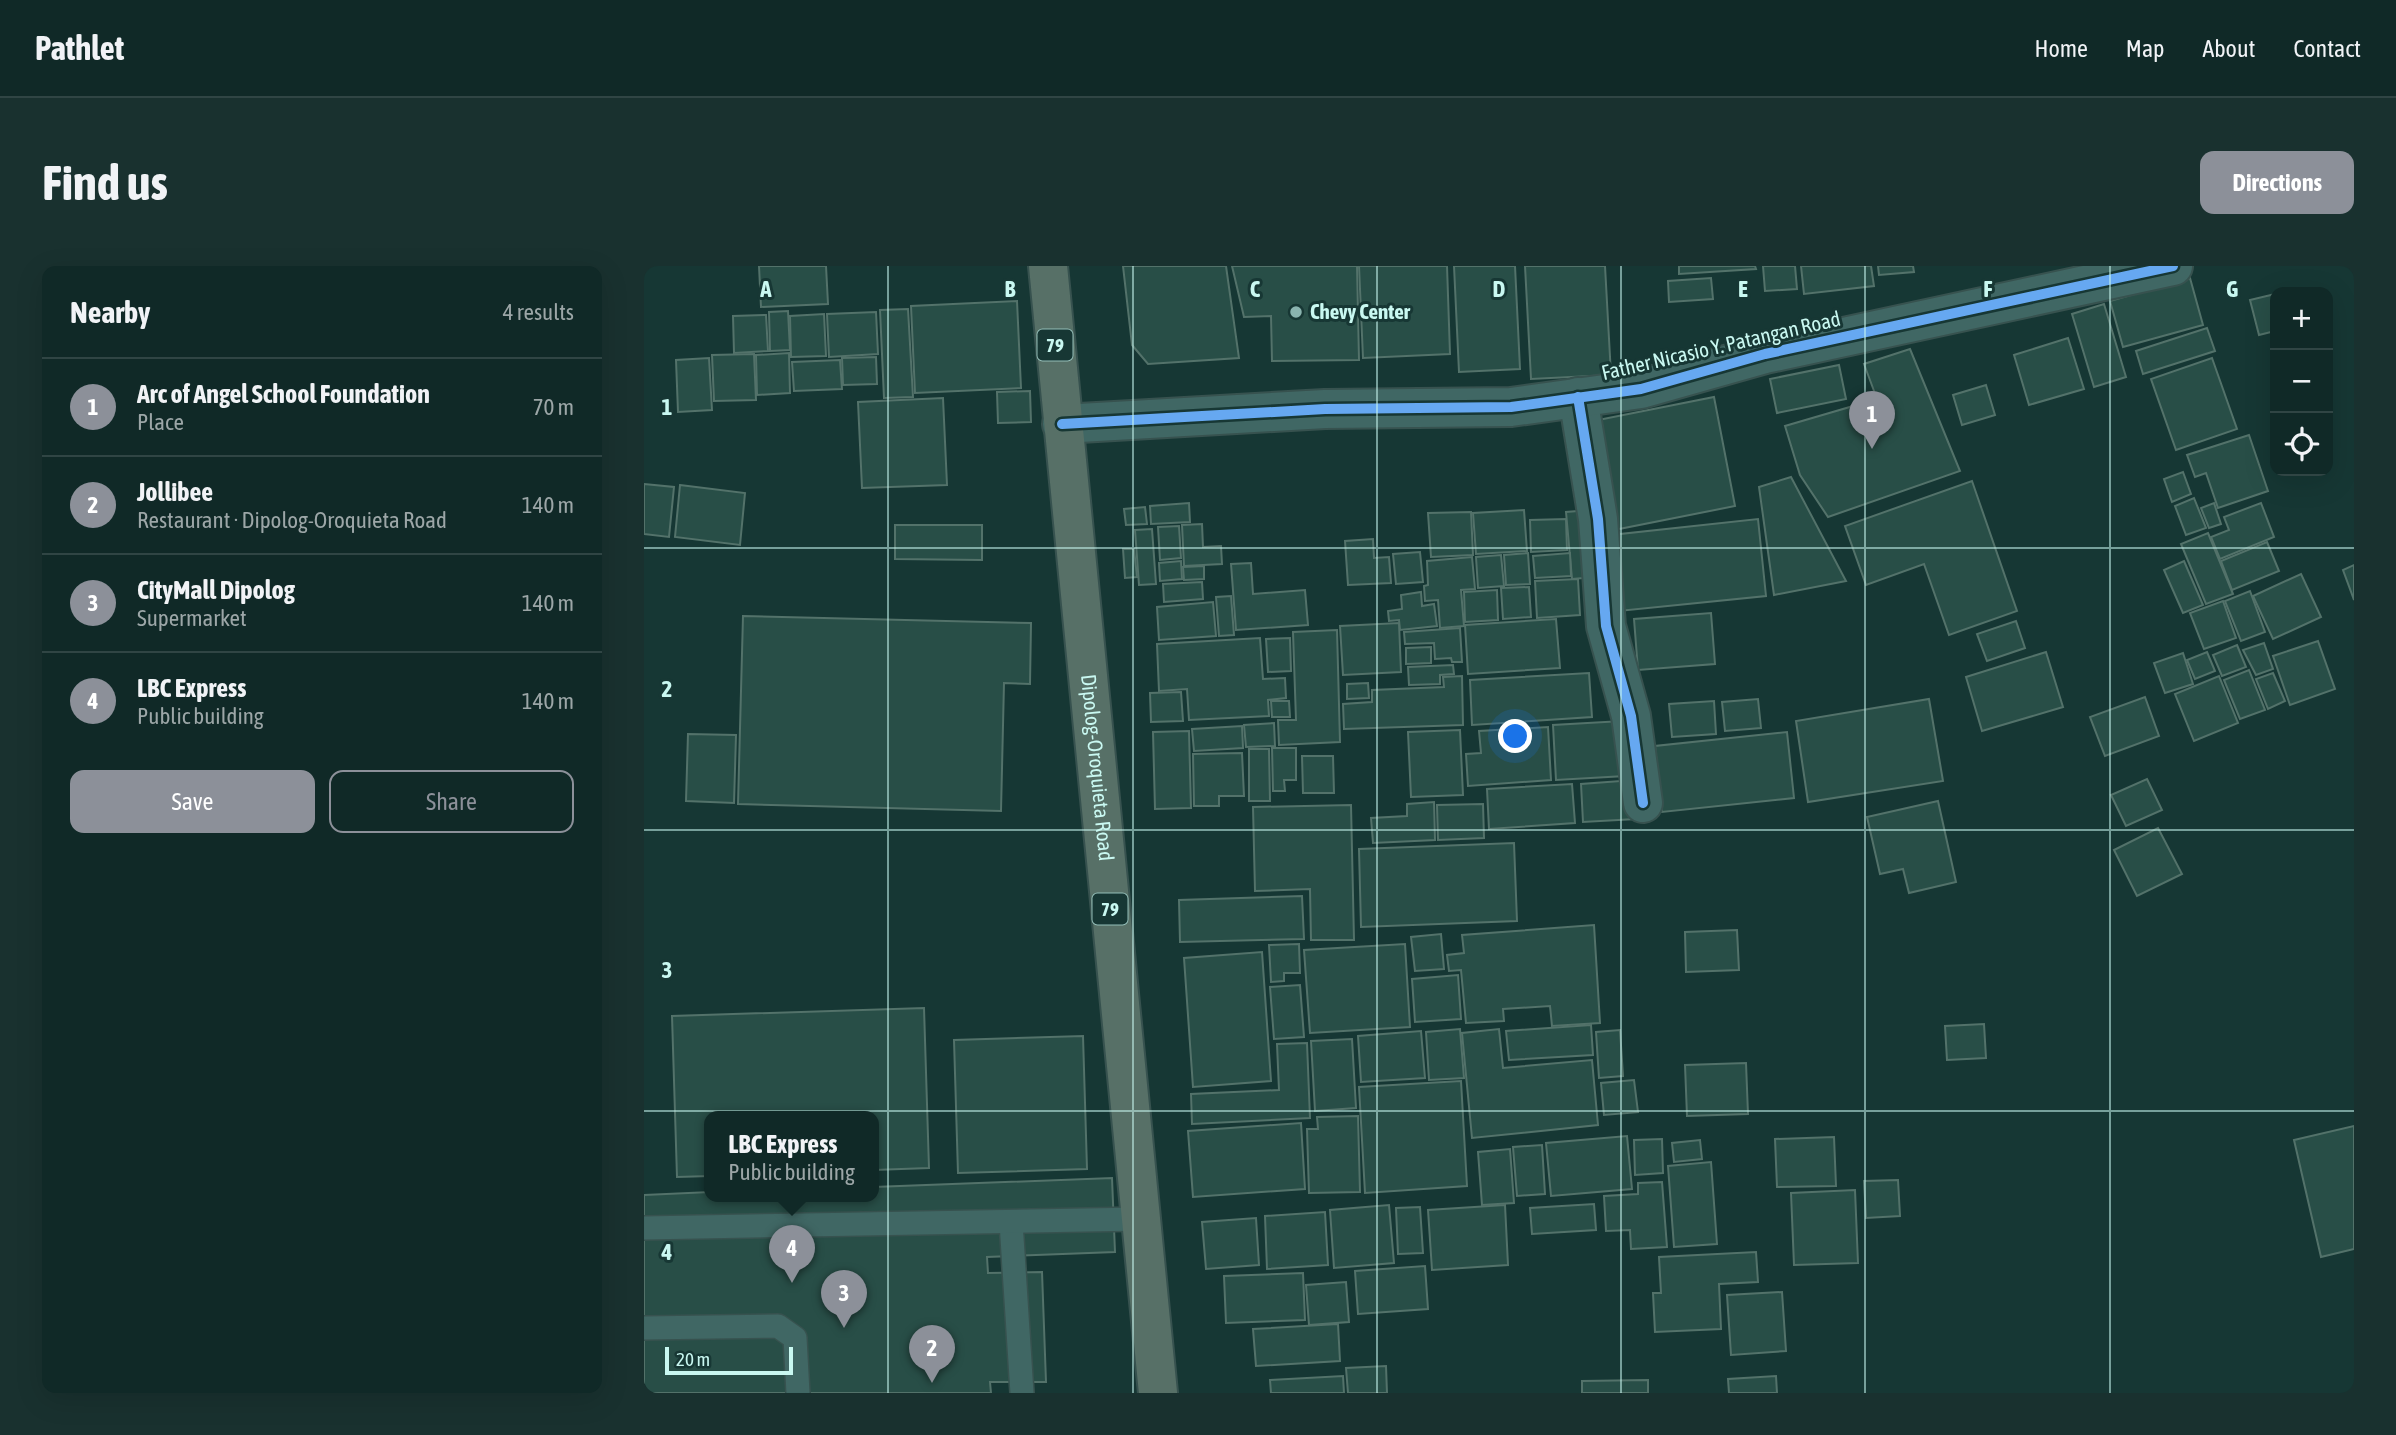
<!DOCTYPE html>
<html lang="en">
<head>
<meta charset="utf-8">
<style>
  body { margin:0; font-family:"Asap Condensed",sans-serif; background:#19312f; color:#f1f3f6 }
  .controls { position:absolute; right:21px; top:21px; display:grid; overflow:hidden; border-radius:14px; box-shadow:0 7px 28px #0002 }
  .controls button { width:63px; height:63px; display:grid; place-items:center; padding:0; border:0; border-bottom:2px solid #304544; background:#102927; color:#f1f3f6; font:35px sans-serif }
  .scale { position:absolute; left:21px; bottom:18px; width:128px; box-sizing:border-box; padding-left:7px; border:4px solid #c9f8f1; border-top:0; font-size:19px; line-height:24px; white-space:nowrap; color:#c9f8f1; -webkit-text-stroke:5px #173734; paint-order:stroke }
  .you { position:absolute; left:872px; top:471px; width:24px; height:24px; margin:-18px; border:5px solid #fff; border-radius:50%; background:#1a73e8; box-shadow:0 0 0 10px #1a73e833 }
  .badge { display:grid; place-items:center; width:46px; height:46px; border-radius:50%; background:#8c9099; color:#fff; font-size:23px; font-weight:700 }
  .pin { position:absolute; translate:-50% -58px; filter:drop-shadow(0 2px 4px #0008) }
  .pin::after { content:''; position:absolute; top:37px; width:24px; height:21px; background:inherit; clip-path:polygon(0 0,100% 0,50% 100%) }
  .popup { position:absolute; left:60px; top:845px; width:175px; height:91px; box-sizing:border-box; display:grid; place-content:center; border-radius:14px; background:#102927; filter:drop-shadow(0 2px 5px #0005); font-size:23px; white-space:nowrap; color:#9ca6a7 }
  .popup b { font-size:26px; color:#f1f3f6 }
  .popup::after { content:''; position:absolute; left:50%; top:100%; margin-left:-14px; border:14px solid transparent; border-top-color:#102927 }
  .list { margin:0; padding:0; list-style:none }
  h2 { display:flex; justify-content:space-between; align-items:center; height:91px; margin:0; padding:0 28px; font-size:30px }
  h2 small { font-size:23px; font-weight:400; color:#9ca6a7 }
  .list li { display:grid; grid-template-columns:46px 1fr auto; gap:21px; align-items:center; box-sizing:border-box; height:98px; padding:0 28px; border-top:2px solid #304544 }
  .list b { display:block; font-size:26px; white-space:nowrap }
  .list p { margin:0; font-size:23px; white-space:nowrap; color:#9ca6a7 }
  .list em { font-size:23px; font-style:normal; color:#9ca6a7 }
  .actions { display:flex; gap:14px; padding:21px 28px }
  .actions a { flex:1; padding:16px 0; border:2px solid #8c9099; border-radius:14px; text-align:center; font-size:24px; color:#8c9099 }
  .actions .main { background:#8c9099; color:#fff }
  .icon { flex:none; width:38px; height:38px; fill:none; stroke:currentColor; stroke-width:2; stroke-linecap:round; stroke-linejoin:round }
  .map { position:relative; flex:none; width:1710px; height:1127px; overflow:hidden; border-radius:14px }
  header { display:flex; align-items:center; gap:42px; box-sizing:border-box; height:98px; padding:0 35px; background:#102927; border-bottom:2px solid #304544 }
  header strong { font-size:33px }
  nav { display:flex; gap:38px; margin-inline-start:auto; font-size:24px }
  .intro { display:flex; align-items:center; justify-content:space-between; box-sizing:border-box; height:168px; padding:0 42px }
  h1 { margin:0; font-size:49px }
  .button { padding:18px 32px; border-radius:14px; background:#8c9099; color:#fff; font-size:24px; font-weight:700 }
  main { display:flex; gap:42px; padding:0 42px }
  aside { flex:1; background:#102927; border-radius:14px; box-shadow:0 7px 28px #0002 }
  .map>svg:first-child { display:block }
</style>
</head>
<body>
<header>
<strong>Pathlet</strong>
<nav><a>Home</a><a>Map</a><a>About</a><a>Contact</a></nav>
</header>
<div class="intro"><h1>Find us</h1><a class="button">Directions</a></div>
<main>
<aside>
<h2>Nearby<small>4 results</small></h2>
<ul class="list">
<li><span class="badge">1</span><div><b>Arc of Angel School Foundation</b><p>Place</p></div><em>70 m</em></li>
<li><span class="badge">2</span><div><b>Jollibee</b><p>Restaurant · Dipolog-Oroquieta Road</p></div><em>140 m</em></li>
<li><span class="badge">3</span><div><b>CityMall Dipolog</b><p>Supermarket</p></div><em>140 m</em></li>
<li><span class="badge">4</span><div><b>LBC Express</b><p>Public building</p></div><em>140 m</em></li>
</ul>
<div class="actions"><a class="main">Save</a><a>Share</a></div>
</aside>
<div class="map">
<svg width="1710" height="1127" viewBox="0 0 1710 1127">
  <rect width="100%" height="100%" fill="#163734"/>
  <g fill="#284e47" stroke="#53726a" stroke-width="2">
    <polygon points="115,0 182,0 184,38 117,41"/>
    <polygon points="479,0 582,0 595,92 504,98 488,79"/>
    <polygon points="588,0 713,0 715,94 628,95 627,50 600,51"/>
    <polygon points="715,0 803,0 806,88 719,92"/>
    <polygon points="810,0 871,0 876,103 815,106"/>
    <polygon points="881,0 961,0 967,109 887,113"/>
    <polygon points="1035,0 1111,0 1112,3 1035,8"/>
    <polygon points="1119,0 1151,0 1153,23 1121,25"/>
    <polygon points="1157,0 1227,0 1230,20 1160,28"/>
    <polygon points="1234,0 1269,0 1270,6 1235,9"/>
    <polygon points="1067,12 1069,33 1025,36 1024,15"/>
    <polygon points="1546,12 1559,59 1479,81 1466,35"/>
    <polygon points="1631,28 1631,65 1615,69 1606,34"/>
    <polygon points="373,35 377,122 271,127 267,40"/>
    <polygon points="1460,38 1482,111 1450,121 1428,48"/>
    <polygon points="264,43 269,131 240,132 236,44"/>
    <polygon points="144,45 146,84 126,85 125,46"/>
    <polygon points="232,46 234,88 185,91 183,48"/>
    <polygon points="180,48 182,90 147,91 146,50"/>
    <polygon points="122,49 124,85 90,87 89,50"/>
    <polygon points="1563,62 1571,85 1499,108 1492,85"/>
    <polygon points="1424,72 1440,123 1385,139 1370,89"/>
    <polygon points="1266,83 1316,205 1184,251 1156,209 1141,160 1233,133 1220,98"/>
    <polygon points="145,87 146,127 113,129 112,89"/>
    <polygon points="110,88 112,134 70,135 68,89"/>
    <polygon points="232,91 233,118 199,119 198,92"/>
    <polygon points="65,92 68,144 34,146 32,94"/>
    <polygon points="1568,92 1593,163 1532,184 1507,113"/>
    <polygon points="196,94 198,123 150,125 148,96"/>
    <polygon points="1195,99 1202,133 1133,147 1126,113"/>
    <polygon points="1342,119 1351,149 1318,159 1309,129"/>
    <polygon points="386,125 387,156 354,157 353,126"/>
    <polygon points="1070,131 1091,240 965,265 944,156"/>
    <polygon points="299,132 303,219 218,222 214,136"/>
    <polygon points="1605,169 1624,225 1574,242 1562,207 1551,211 1543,189"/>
    <polygon points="1539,206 1547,228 1528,236 1520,213"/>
    <polygon points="1147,211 1202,315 1130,329 1115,221"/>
    <polygon points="1328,215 1373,345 1305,369 1280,298 1222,319 1201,260"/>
    <polygon points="0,218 30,221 25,271 0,268"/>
    <polygon points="36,219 101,227 96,279 31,271"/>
    <polygon points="1550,232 1562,262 1542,269 1531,240"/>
    <polygon points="545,237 546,256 507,258 506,240"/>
    <polygon points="1570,237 1577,258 1565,262 1557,242"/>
    <polygon points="1617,237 1630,271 1576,293 1567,271 1585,264 1580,251"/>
    <polygon points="501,241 503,258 482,259 480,243"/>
    <polygon points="880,244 883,285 832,288 829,247"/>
    <polygon points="946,244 952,311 928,313 922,246"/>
    <polygon points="827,246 829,289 787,291 784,247"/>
    <polygon points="922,253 923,284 887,286 886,254"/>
    <polygon points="1114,253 1122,330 965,346 958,270"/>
    <polygon points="558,258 559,281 577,280 578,298 540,300 538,259"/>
    <polygon points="251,259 338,259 338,294 251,293"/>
    <polygon points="535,260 537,292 516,294 514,261"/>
    <polygon points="508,263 512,318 495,319 491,264"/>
    <polygon points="1564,267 1589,328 1562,338 1537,278"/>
    <polygon points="729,273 730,292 745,291 747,317 704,319 701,275"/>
    <polygon points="1623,276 1635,305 1588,324 1577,295"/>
    <polygon points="479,283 490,283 493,311 481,312"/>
    <polygon points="776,286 779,316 752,318 749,288"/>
    <polygon points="884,287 886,318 862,319 860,289"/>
    <polygon points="926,287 927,310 891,312 889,290"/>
    <polygon points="857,289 860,320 834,322 832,291"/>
    <polygon points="828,291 831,323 817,324 820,360 796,362 794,334 781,335 780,320 784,319 783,295"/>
    <polygon points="537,295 538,313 516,315 515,297"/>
    <polygon points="1540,295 1559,339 1539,347 1520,304"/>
    <polygon points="607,297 609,328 661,324 664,359 592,364 587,298"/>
    <polygon points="1710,299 1710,334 1699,304"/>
    <polygon points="560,300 560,313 540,314 539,301"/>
    <polygon points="1657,308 1677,351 1629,373 1609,330"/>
    <polygon points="934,313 936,349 893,352 891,315"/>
    <polygon points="558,316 559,333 520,336 519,318"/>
    <polygon points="885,321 887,351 859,353 857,322"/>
    <polygon points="853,324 854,354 821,356 820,326"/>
    <polygon points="1606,325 1621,366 1597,375 1581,335"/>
    <polygon points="777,326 778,340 790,338 793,360 756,364 755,354 745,355 744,345 758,343 757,329"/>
    <polygon points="587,330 590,369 575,370 572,331"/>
    <polygon points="1579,335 1592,372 1560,383 1546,347"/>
    <polygon points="569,336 572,370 515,374 513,341"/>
    <polygon points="1067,347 1071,398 994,404 990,353"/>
    <polygon points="99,350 387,357 386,418 360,417 357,545 94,538"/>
    <polygon points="912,353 916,402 824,408 821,359"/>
    <polygon points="1372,355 1381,382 1343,395 1333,368"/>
    <polygon points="755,357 757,406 699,409 696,360"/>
    <polygon points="816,362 818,396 808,396 807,392 791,393 790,377 761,378 760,366"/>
    <polygon points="693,364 696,476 635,479 634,454 652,454 649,366"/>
    <polygon points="616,372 619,413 641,412 642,432 624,434 625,450 545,454 543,423 515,425 513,378"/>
    <polygon points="646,372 647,405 624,406 622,373"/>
    <polygon points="1674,375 1691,423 1646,439 1629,390"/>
    <polygon points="1620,377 1629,403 1612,409 1599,384"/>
    <polygon points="1593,379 1602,401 1578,410 1569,389"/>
    <polygon points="787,381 787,397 762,398 762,382"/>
    <polygon points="1402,386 1419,441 1338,465 1322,411"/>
    <polygon points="1563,386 1571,405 1551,413 1543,394"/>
    <polygon points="1539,387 1549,418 1521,427 1510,397"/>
    <polygon points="809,399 810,408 796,409 796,418 765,419 764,401"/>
    <polygon points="1605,404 1621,444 1596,453 1580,414"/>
    <polygon points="945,407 948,451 828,459 826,414"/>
    <polygon points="1629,407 1641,435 1624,443 1612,413"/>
    <polygon points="818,410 819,459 700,463 699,438 728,436 728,424 800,421 799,411"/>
    <polygon points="1575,410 1594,457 1550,475 1531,428"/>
    <polygon points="724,417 725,432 703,433 703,418"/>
    <polygon points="537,426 539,455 507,456 506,427"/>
    <polygon points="1501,431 1515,470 1461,490 1446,451"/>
    <polygon points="1114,433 1117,462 1081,465 1078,436"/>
    <polygon points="1285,433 1299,515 1164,536 1152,455"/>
    <polygon points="627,435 645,435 646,451 628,451"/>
    <polygon points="1070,435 1072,468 1028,471 1025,438"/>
    <polygon points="978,455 981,510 912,514 909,459"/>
    <polygon points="630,457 631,480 602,481 600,459"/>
    <polygon points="598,460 599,482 550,485 548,463"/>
    <polygon points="904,461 907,514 824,520 822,488 837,487 835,465"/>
    <polygon points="816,464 819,529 767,531 764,466"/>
    <polygon points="545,465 547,542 511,543 509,466"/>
    <polygon points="1143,466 1150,532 1018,546 1011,480"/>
    <polygon points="44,468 92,469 90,537 42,535"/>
    <polygon points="628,482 652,482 652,514 640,514 641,525 629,525"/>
    <polygon points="605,483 625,483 626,535 605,535"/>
    <polygon points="598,487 600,530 575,530 575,540 550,540 549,488"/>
    <polygon points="658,490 689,490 690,527 659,527"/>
    <polygon points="1503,513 1518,544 1482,560 1467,529"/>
    <polygon points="990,514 992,553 939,556 937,518"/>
    <polygon points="928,518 931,557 845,563 843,523"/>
    <polygon points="1294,535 1312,616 1265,627 1259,603 1236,608 1223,551"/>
    <polygon points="790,536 791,574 729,577 727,552 763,550 763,538"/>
    <polygon points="839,538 840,572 794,574 793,539"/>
    <polygon points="707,539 710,674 667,674 666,623 611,625 609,541"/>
    <polygon points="1514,562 1538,608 1493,630 1470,584"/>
    <polygon points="870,577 873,655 717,661 715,583"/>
    <polygon points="658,630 660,673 536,676 535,634"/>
    <polygon points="950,659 956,757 908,760 906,740 859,743 860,755 822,757 817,704 805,705 803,689 820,687 818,669"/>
    <polygon points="1093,664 1095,704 1042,706 1041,666"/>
    <polygon points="797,668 800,703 771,705 767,671"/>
    <polygon points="655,678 656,707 640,707 640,715 627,716 625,679"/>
    <polygon points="761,678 766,761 666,767 660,684"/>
    <polygon points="618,686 627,815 549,821 540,692"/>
    <polygon points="814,709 817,753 771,756 768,713"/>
    <polygon points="656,719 660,771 630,773 626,721"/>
    <polygon points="280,742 285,902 230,904 230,851 66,851 66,910 33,911 28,750"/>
    <polygon points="1340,758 1342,792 1303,794 1301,760"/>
    <polygon points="947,759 949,789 865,794 862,765"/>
    <polygon points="816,763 820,812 785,814 782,766"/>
    <polygon points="855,763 859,802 948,794 954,859 828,872 818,767"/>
    <polygon points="976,764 979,810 955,812 952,766"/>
    <polygon points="777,765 781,812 717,816 714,770"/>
    <polygon points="439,770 443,903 314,907 310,774"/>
    <polygon points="708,773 712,842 671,845 667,775"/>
    <polygon points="663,777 666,852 548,858 547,828 635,824 633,778"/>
    <polygon points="1102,797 1104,848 1043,850 1041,799"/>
    <polygon points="990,814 994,846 960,849 957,817"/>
    <polygon points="817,815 823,920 721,927 715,821"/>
    <polygon points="714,850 716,926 665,927 663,863 674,863 673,851"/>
    <polygon points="657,857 661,923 549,931 544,865"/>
    <polygon points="1710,860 1710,983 1677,991 1650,874"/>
    <polygon points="983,870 988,923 907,930 902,877"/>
    <polygon points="1190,871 1192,920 1133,921 1131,873"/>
    <polygon points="1018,873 1019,907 991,909 990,874"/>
    <polygon points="1056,874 1058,893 1030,896 1028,877"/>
    <polygon points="898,879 901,928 873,930 869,881"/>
    <polygon points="866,883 870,937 838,939 834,886"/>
    <polygon points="1067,896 1073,978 1030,981 1024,900"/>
    <polygon points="468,912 471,986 343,991 344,1007 398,1006 402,1116 346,1116 347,1127 0,1127 0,929 66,926 66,931 230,931 230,921"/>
    <polygon points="1254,914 1256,950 1222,952 1220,915"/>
    <polygon points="1018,916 1023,981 987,983 986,964 962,965 960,930 994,928 994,917"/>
    <polygon points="1211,924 1214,997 1150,999 1147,927"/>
    <polygon points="950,938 952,964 888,968 886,942"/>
    <polygon points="745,939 750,997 690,1002 686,944"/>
    <polygon points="861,939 864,999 788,1004 784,944"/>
    <polygon points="776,941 779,987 754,988 752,942"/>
    <polygon points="681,946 684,999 623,1003 621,950"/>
    <polygon points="612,952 615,999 562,1003 558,956"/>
    <polygon points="1112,986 1114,1016 1075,1018 1077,1063 1011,1066 1009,1027 1017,1027 1015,991"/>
    <polygon points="781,1000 784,1043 714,1048 711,1005"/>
    <polygon points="659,1007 661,1054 582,1057 580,1010"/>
    <polygon points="702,1016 705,1056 665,1059 662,1019"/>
    <polygon points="1138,1026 1142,1085 1087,1089 1083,1029"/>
    <polygon points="694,1058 696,1095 612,1100 609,1063"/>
    <polygon points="742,1100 743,1127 704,1127 702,1102"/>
    <polygon points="699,1110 700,1127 627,1127 626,1114"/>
    <polygon points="1132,1110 1133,1127 1085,1127 1084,1113"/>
    <polygon points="1004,1114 1004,1127 938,1127 938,1115"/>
  </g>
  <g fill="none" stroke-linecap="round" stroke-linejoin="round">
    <defs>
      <g id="lane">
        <polyline points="367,956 378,1127"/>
        <polyline points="0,962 497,953"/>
        <polyline points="0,1062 134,1060 151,1072 154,1127"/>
      </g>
      <g id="street">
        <polyline points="934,131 954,253 962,360 987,450 999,537"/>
        <polyline points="418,158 681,143 867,141 997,123 1121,88 1529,0"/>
      </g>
      <g id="primary">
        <path id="s1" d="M404,0L514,1127"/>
      </g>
    </defs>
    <use href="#lane" stroke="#37524f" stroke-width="26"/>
    <use href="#street" stroke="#37524f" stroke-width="42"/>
    <use href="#primary" stroke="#37524f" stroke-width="42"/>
    <use href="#lane" stroke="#406764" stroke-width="23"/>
    <use href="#street" stroke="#406764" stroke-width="38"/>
    <use href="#primary" stroke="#577067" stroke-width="38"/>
    <defs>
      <g id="cycleway">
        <polyline points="934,131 954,253 962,360 987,450 999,537"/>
        <polyline points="418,158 681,143 867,141 997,123 1121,88 1529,0"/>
      </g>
    </defs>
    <use href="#cycleway" stroke="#173734" stroke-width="15"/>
    <use href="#cycleway" stroke="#66a8f1" stroke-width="10"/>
  </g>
  <path fill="none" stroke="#c9f8f1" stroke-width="2" stroke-opacity="0.55" d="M244,0V1127M489,0V1127M733,0V1127M977,0V1127M1221,0V1127M1466,0V1127M0,282H1710M0,564H1710M0,845H1710"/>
  <circle fill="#8ab4af" stroke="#173734" stroke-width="2.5" cx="652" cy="46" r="7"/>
  <g text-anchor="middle" stroke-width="6" stroke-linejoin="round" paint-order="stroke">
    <g fill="#173734" stroke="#94beb8" stroke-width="2">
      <rect x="393.5" y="63.5" width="35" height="31" rx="5"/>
      <rect x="448.5" y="627.5" width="35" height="31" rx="5"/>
    </g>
    <g font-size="19" font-weight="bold" fill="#c9f8f1">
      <text x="411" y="86">79</text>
      <text x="466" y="650">79</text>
    </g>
    <g font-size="21" font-weight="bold" fill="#c9f8f1" stroke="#173734" text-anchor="start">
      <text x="666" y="53">Chevy Center</text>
    </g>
    <g font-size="21" fill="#c9f8f1" stroke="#173734">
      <text transform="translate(1077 80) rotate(-13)" y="7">Father Nicasio Y. Patangan Road</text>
      <text dy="7" stroke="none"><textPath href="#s1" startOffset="504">Dipolog-Oroquieta Road</textPath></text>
    </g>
  </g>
  <g font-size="23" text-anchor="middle" font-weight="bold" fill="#c9f8f1" stroke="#173734" stroke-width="6" stroke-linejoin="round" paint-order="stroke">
    <text x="122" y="31">A</text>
    <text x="366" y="31">B</text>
    <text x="611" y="31">C</text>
    <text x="855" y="31">D</text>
    <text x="1099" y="31">E</text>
    <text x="1344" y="31">F</text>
    <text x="1588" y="31">G</text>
    <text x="23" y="149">1</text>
    <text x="23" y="431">2</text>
    <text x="23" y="712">3</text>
    <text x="23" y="994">4</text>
  </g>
</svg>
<div class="controls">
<button>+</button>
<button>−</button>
<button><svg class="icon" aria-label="locate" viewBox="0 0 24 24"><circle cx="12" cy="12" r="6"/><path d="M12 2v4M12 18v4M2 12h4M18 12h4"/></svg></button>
</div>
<div class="scale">20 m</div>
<div class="you"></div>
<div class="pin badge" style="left:1228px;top:183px">1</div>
<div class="pin badge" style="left:288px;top:1117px">2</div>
<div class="pin badge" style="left:200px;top:1062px">3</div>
<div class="pin badge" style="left:148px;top:1017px">4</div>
<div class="popup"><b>LBC Express</b>Public building</div>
</div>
</main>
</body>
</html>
